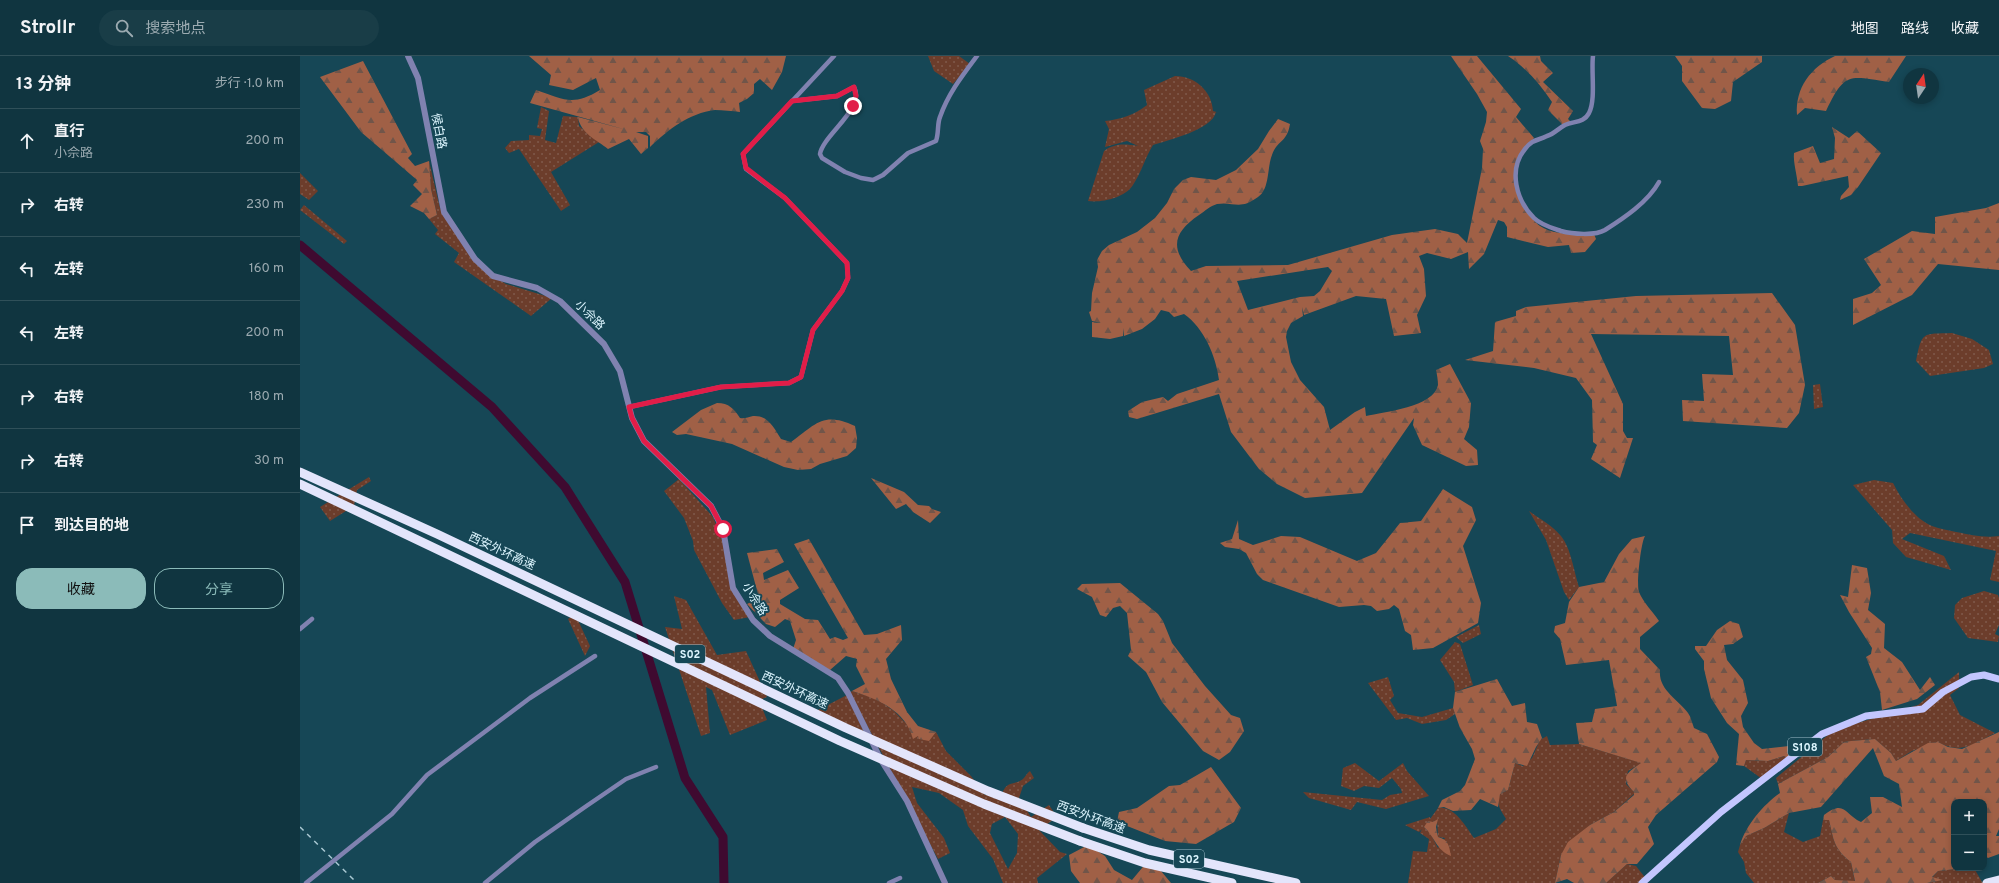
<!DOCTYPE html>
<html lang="zh">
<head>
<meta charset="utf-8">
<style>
  body { margin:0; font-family:Overpass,"Noto Sans SC",sans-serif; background:#193d47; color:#f1f3f6 }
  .controls { position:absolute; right:12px; bottom:12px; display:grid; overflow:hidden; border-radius:8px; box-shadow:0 2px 6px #0003 }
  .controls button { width:36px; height:36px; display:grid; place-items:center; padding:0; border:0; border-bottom:1px solid #305059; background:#103540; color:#f1f3f6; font:20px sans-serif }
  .compass { position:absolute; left:1603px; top:12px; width:36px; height:36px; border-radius:50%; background:#103540; box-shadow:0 2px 6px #0003; rotate:13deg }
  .stop { position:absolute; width:12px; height:12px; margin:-9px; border:3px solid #e11d48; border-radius:50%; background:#fff }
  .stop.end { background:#e11d48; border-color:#fff; box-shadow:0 1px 4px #0008 }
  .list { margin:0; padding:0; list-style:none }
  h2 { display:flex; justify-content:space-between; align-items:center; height:52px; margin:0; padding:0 16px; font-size:17px }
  h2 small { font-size:13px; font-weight:400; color:#9cabb1 }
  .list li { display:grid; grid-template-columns:26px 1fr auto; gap:12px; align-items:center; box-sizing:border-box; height:64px; padding:0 16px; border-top:1px solid #305059 }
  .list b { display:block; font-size:15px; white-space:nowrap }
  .list p { margin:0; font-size:13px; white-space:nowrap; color:#9cabb1 }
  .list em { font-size:13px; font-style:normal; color:#9cabb1 }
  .actions { display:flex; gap:8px; padding:12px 16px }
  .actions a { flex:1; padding:9px 0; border:1px solid #8bbbb9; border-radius:16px; text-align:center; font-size:14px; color:#8bbbb9 }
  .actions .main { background:#8bbbb9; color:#111 }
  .icon { flex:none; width:22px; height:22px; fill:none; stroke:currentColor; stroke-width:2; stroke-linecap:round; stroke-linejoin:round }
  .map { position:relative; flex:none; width:1699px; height:827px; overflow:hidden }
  header { display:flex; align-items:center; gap:24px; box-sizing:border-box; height:56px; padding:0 20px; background:#103540; border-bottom:1px solid #305059 }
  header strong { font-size:19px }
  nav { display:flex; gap:22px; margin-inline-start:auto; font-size:14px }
  .search { width:280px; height:36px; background:#193d47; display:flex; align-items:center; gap:10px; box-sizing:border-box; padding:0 14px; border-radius:22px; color:#9cabb1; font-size:15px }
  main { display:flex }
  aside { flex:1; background:#103540 }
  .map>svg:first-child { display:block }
</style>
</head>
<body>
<header>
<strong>Strollr</strong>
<div class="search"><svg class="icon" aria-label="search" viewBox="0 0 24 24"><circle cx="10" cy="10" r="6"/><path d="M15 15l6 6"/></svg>搜索地点</div>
<nav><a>地图</a><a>路线</a><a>收藏</a></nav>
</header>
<main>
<aside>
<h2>13 分钟<small>步行 · 1.0 km</small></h2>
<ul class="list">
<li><svg class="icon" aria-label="ahead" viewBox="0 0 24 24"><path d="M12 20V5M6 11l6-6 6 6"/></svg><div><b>直行</b><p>小佘路</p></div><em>200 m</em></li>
<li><svg class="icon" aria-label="right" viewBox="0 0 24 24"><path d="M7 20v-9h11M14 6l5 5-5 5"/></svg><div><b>右转</b></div><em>230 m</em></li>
<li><svg class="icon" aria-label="left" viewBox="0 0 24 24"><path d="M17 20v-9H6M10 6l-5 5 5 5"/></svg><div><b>左转</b></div><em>160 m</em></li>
<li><svg class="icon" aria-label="left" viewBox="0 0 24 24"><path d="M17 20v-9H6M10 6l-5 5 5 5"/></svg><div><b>左转</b></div><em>200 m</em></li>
<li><svg class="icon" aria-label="right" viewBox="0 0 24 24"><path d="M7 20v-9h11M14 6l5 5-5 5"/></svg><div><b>右转</b></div><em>180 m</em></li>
<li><svg class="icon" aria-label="right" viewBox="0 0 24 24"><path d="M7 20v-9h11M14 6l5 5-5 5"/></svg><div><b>右转</b></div><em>30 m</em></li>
<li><svg class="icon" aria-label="arrive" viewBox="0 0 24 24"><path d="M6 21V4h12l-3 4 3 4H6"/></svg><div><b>到达目的地</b></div></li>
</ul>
<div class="actions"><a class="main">收藏</a><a>分享</a></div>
</aside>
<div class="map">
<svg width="1699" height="827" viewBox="0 0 1699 827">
  <defs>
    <pattern id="grass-dots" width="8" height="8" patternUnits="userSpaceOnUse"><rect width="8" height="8" fill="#6c3d2b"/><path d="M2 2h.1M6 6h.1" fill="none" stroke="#805a4b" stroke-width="1.8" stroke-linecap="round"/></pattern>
    <pattern id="forest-firs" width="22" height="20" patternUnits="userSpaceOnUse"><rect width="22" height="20" fill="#a06046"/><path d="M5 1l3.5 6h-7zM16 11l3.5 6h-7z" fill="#715549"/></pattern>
  </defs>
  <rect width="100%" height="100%" fill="#164756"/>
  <g fill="url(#grass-dots)" fill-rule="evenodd">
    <polygon points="628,0 659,0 670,8 653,28 634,15"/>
    <path d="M875,20C895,20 912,35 913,55L920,57L916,56C912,74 868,84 853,89C845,102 841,117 833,129C825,142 801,147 788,145L804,95C815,87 825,88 838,90L827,85L805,91L809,73L805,65C822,63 834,59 847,49L844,34Z"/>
    <polygon points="241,51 249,55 245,84 256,87 263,60 278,61 279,70 299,86 251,116 270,149 261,155 219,93 209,97 205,92 211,85 229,84 229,79 240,80 242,73 237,72"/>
    <polygon points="129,105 140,152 182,213 206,228 252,242 231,260 154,206 159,197 135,178 138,174 129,163 137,159 131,133"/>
    <polygon points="0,117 18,135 9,144 0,138"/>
    <polygon points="4,149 47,185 44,188 0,154"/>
    <path d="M1652,277L1672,283L1689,294L1693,308L1684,312L1630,320L1616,305C1622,275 1622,278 1652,277Z"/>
    <polygon points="1520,328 1523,351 1514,353 1513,329"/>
    <polygon points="69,421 71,425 57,434 54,450 30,465 20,451"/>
    <polygon points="379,423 413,461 424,488 433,528 450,561 434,564 422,547 394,494 393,485 384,462 364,435"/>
    <path d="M1574,424L1593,427C1601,443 1615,463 1632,470C1640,473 1649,474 1656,476C1672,479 1683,482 1699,480V526L1690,524L1696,495L1610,477L1602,483L1644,500L1651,514L1606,501L1593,487L1592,474L1553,429Z"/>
    <path d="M1229,455C1240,463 1253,470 1261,480C1271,492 1274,516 1279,531L1269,544L1264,536L1246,484Z"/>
    <polygon points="1684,535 1698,539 1699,542 1699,569 1695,578 1699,580 1698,586 1668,582 1654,562 1655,549 1662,542"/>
    <polygon points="374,540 386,544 417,599 446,595 467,641 459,644 467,664 430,679 412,634 406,631 410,677 401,680 365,571 382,573"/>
    <polygon points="275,558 290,590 285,600 268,563"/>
    <polygon points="1179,569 1181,578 1163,587 1156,581"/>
    <polygon points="1155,586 1160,588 1173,629 1155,636 1154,626 1140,604"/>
    <path d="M1659,616V632L1650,639L1660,659L1695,677C1673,688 1662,699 1638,686L1612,695L1596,705L1591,697L1575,683L1551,685L1544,686L1528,701L1478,728L1476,722L1534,674L1618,649Z"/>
    <polygon points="1088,621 1094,640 1090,644 1098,657 1122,661 1153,652 1155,658 1146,664 1122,668 1107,662 1096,664 1068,627"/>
    <path d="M552,635L577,643L594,655L618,680H632L636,676L646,695L671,720L685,739L702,738C707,724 714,730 723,723C725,721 727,717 730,715L734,722L723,730L719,742L731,761L749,749L757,761L739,774L760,796L767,798L737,822L738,827H703L693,803L668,770L663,754L639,737L612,731L617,747L644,782L650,797L638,803L550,637ZM705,761L718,778L717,797L708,813L690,777L692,768Z"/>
    <polygon points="547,639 564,676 516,655"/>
    <path d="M1247,680L1250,689L1279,688L1342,707L1328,715L1326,728L1334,736V738L1314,756L1290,769L1261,799L1255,827H1108L1113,795L1127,796L1129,783L1120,777L1122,773L1119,776L1105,769L1130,761V763L1138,752C1155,750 1165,770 1174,782L1196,773L1206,763C1200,753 1196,749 1200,738L1208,734L1215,707L1223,710L1232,702L1240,684ZM1137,764L1138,781L1145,782L1138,792L1130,777L1124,771Z"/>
    <polygon points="1484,700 1490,703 1465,725 1444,710 1446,704 1468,705"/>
    <polygon points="1055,707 1079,725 1103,707 1107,715 1129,740 1086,753 1057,746 1051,754 1009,742 1003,736 1082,744 1090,739 1102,737 1101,733 1092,722 1079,732 1064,730 1054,735 1041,730 1043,712"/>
    <path d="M1489,757L1484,776L1503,786L1520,780L1523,764H1529C1534,784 1533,792 1551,806L1555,826L1535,824L1531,820L1518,827H1454L1446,817L1444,806L1438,796L1440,789L1446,780L1464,772Z"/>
    <polygon points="1327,808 1336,810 1347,824 1345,827 1306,827"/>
    <polygon points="1665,812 1674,812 1682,826 1699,822 1699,827 1627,827 1642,824 1632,822 1638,815"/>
  </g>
  <g fill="url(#forest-firs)" fill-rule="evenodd">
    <path d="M229,0H486L482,16L472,34L460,23L454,28V37L447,43L439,47L440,56C432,55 423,54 415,54C389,57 368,74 350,91V80L346,76H336L348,80V92L341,98L329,83L308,93C297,84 280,77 278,61L327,74L230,47L236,34C264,43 272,51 300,34L296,22L273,34L249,29L251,19Z"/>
    <path d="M1151,0H1177L1221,53L1216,61L1234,82C1226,92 1216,102 1215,116C1214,129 1229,163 1240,170C1253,179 1278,179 1294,178L1296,183L1285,196L1271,197L1269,189L1248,191L1207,181V171L1204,166L1198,164L1184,198L1169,213L1168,196L1151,203L1127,197L1119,200L1124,213L1126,240L1117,259L1121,277L1094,280L1086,243L1056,240L1004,259L1002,251L1003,260L991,267L987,275L986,281L991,306L1000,324L1024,351L1030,374L1055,356L1065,351L1066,360C1084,356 1134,351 1138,329C1138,325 1137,318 1136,314L1150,308L1171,347L1169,371L1164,383L1177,394L1178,409L1166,410L1122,389L1113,369L1114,362L1062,437L1005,442L977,428L959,413L931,376L919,338L837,363L829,361L828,355L842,346L863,341L868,345L877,338L919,324C916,300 904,272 884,258L874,261L869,256L861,254L855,263L842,273L824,280V272L823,280L810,283L792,281V266L801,267L792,265L789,256L791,255L792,237L798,211L797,204L802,195L809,189L837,176L855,162L867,147L874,133L883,124L891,121L916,124L936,114L958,93L969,75L978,63L990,68C987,87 977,84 972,99C967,111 970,133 958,141C939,155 934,145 917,148C910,150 905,155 899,159C874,176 869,192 891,215L906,210L988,209L1092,179L1135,173L1158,178L1167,187L1182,112L1183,93L1180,85L1186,66L1187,56L1177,38ZM1028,211L1032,215L1020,235L1014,240L1000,241L948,254L937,225Z"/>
    <path d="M1208,0H1240L1241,5L1253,17L1243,26L1273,55L1268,63L1271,66L1264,70L1248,54L1252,46C1240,28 1226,12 1208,0Z"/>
    <polygon points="1375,0 1462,0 1462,6 1433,26 1431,45 1415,53 1402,52 1382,25 1382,10"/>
    <path d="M1535,0H1606L1589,26C1549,20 1545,15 1526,55L1505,52L1497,59C1495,32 1511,11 1535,0Z"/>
    <polygon points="63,5 112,98 108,102 115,110 129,105 131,133 137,159 129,163 124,157 110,150 122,138 113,129 117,124 61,76 20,21"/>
    <path d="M1532,71L1549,82L1557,75L1581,97L1558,131L1551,139L1540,144L1541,140L1549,131L1548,120L1502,130H1498C1497,119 1493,106 1494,97L1513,90L1520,107L1534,103L1535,82Z"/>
    <polygon points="1699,147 1699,214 1638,208 1612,239 1553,269 1553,243 1572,237 1581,229 1564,203 1612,175 1635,178 1635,161 1686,152"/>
    <polygon points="1472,237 1495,269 1505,329 1499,357 1487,372 1383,365 1382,344 1404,345 1402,318 1433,319 1429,280 1291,278 1323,348 1323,375 1327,382 1333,382 1320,422 1291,403 1297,389 1293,386 1292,344 1276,322 1234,312 1165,304 1193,295 1195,266 1216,260 1216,255 1226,251 1336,240"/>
    <path d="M417,347C429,347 434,353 440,362C445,363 448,361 453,360C468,359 474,372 481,383L491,386C516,368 523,355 555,370L557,382L556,392L547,400L520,408L511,413L498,414L484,411L432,388L386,378L377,379L372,376L401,354Z"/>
    <polygon points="571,422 604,436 618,449 629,450 632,453 641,456 630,467 613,456 606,448 596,453"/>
    <polygon points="1143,433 1172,451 1176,464 1163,490 1181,547 1178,567 1133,592 1113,594 1111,579 1105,575 1099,553 1094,549 1089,553 1077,555 1071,550 1064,549 1039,551 963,524 957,518 946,497 939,493 925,491 920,487 932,483 938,464 939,483 953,489 981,480 1000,481 1057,505 1076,497 1100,467 1121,465"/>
    <path d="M1345,480C1341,486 1336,529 1339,536C1343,546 1353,556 1359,565L1340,581V593L1360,614C1358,634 1378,643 1388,657C1391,661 1392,667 1394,672L1407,678L1419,701L1417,706L1356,759L1348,771L1354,788L1337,808H1327L1306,827H1274L1267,823L1255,827L1261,799L1268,786L1290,769L1314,756L1334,739V736C1319,721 1327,717 1341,707L1279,688L1276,667L1292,666L1295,653L1317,650L1309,604L1266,609L1260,583L1254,576L1255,570L1265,567L1269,546L1279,531L1304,526L1319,498L1332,483Z"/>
    <path d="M509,483L564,579L577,578L601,569L602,584L586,603L591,623L607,656L618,670L636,676L629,685L619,683L618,680L613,683C606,655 578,643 552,635L565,628L556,610L557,603L546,600L530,614L493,593L496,584L490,565L485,563L475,571L466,568L447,548L459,542L447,497L477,493L484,506L463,517L464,524L488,514L499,532L480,544V548L505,563L518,564L530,583L535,581L543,584L548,582L494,488Z"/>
    <polygon points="1552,509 1567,512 1571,537 1568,554 1585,568 1584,592 1602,606 1620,634 1630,621 1635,629 1617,643 1582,654 1580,636 1566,601 1571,598 1572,592 1549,556 1540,539 1548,541"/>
    <polygon points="820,527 858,558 863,565 872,587 905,630 931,659 940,662 944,675 930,696 919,704 903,695 862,646 846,616 828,600 831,594 827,557 820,550 813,552 806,561 800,559 792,541 777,533 782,528"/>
    <polygon points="1430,565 1439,568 1443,581 1433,588 1424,589 1427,604 1443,624 1448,647 1441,660 1443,671 1454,687 1462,693 1489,690 1503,693 1490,703 1484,700 1468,705 1446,704 1444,710 1436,709 1439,678 1427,667 1411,642 1404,613 1404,605 1395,593 1395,590 1406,590 1417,574"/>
    <polygon points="1197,623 1212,650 1225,647 1227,666 1237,668 1242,682 1236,691 1227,710 1215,707 1208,734 1200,738 1198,751 1180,743 1171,754 1153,755 1144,751 1138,752 1142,744 1160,735 1165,729 1175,703 1172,693 1160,672 1153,652 1155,636"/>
    <path d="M1699,676V773L1696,780H1699V798L1688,802L1684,799V746H1654V812H1665L1638,815L1632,821L1643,824L1627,827H1518L1531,820L1535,824L1555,825L1551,806C1533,792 1534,784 1529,764H1523L1524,759C1545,743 1544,758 1561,766L1572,757L1570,741H1583L1602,751L1599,728L1584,720L1573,692L1521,751L1489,757L1464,772L1446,780L1440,789C1446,769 1463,749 1480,737L1478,728L1528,701L1544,686L1551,685L1575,683L1591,697L1596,705L1628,687L1638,686L1648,691L1662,693Z"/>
    <polygon points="911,711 941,752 934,766 896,788 865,785 817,766 819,756 837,752 869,730 880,729"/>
    <path d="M1138,763L1136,771L1138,781C1149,784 1149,790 1151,800C1136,794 1135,781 1124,771L1128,765L1133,766Z"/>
    <polygon points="788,789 805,800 814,814 832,824 847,806 856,809 871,827 780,827 771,815 769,799"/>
  </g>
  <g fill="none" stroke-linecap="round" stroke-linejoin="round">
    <polyline stroke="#3f0a30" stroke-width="9" points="0,189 192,351 265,431 325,526 385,722 423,781 424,827"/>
    <g stroke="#8082b0" stroke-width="4.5">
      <path d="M1293,0C1291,15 1296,44 1289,57C1284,67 1274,65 1265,69C1259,72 1254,78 1247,80C1237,85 1233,83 1225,93C1208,114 1216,144 1234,162C1241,169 1252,172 1261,175C1272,178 1295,180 1305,174C1324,162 1348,146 1359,126"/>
      <path d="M492,45L537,40L554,31C566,52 523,79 520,98L522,102L545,116L561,122L573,124L583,119L608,97L636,85C639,77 637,68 640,61C648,38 662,20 677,0"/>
      <polyline points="329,351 421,331 489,327 501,321 513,274 542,235 548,222 547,207 485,142 446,113 443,98 534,0"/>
      <polyline points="0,573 12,563"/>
      <polyline points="6,827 92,758 127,719 230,642 295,600"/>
      <polyline points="185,827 235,786 285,751 326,723 356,711"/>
      <polyline points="589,827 600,822"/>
    </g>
    <polyline stroke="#8082b0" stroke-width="6" points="108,0 118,22 144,156 175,203 193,220 237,232 260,245 304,288 320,315 332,362 344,385 411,450 423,473 433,532 453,564 470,580 538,622 548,637 581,704 607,745 645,827"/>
    <polyline stroke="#c3c6fe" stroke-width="7" points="1342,827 1421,756 1522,678 1566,660 1623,653 1643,636 1671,621 1684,619 1699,623"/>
    <g stroke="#e3e5fb" stroke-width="9">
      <polyline points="783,772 849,794 996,827"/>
      <polyline points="780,785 845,807 932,827"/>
      <polyline points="1687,827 1699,824"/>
    </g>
    <polyline stroke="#aac9d3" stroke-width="1.5" stroke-dasharray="5 5" stroke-linecap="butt" points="0,771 57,827"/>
    <g stroke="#e3e5fb" stroke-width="9">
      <polyline points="0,416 137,478 546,672 688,735 783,772"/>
      <polyline points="0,428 540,685 684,748 780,785"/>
    </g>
  </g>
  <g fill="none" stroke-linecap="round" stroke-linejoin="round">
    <polyline stroke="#e11d48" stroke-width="5" points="423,473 411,450 344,385 332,362 329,351 421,331 489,327 501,321 513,274 542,235 548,222 547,207 485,142 446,112 443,98 492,45 537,40 554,31 556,40 553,50"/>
  </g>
  <g text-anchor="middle" stroke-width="4" stroke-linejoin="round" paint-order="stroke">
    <g fill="#164756" stroke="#a1c1cc" stroke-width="1">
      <rect x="375" y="589" width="30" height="18" rx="3"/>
      <rect x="1488" y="682" width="34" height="18" rx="3"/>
      <rect x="874" y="794" width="30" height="18" rx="3"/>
    </g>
    <g font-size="11" font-weight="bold" fill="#dcf5fe">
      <text x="390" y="602">S02</text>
      <text x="1505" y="695">S108</text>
      <text x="889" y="807">S02</text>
    </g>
    <g font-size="12" fill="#dcf5fe" stroke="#164756">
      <text transform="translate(139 75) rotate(79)" y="4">候白路</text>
      <text transform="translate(290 259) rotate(44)" y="4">小佘路</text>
      <text transform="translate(202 495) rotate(25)" y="4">西安外环高速</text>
      <text transform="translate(455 543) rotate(58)" y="4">小佘路</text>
      <text transform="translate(495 634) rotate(25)" y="4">西安外环高速</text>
      <text transform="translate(791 761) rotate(20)" y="4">西安外环高速</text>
    </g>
  </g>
</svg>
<div class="controls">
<button>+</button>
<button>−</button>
</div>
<svg class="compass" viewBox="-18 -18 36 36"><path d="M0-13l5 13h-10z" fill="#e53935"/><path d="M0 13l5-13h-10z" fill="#9cabb1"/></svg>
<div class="stop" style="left:423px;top:473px"></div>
<div class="stop end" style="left:553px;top:50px"></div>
</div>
</main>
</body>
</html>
